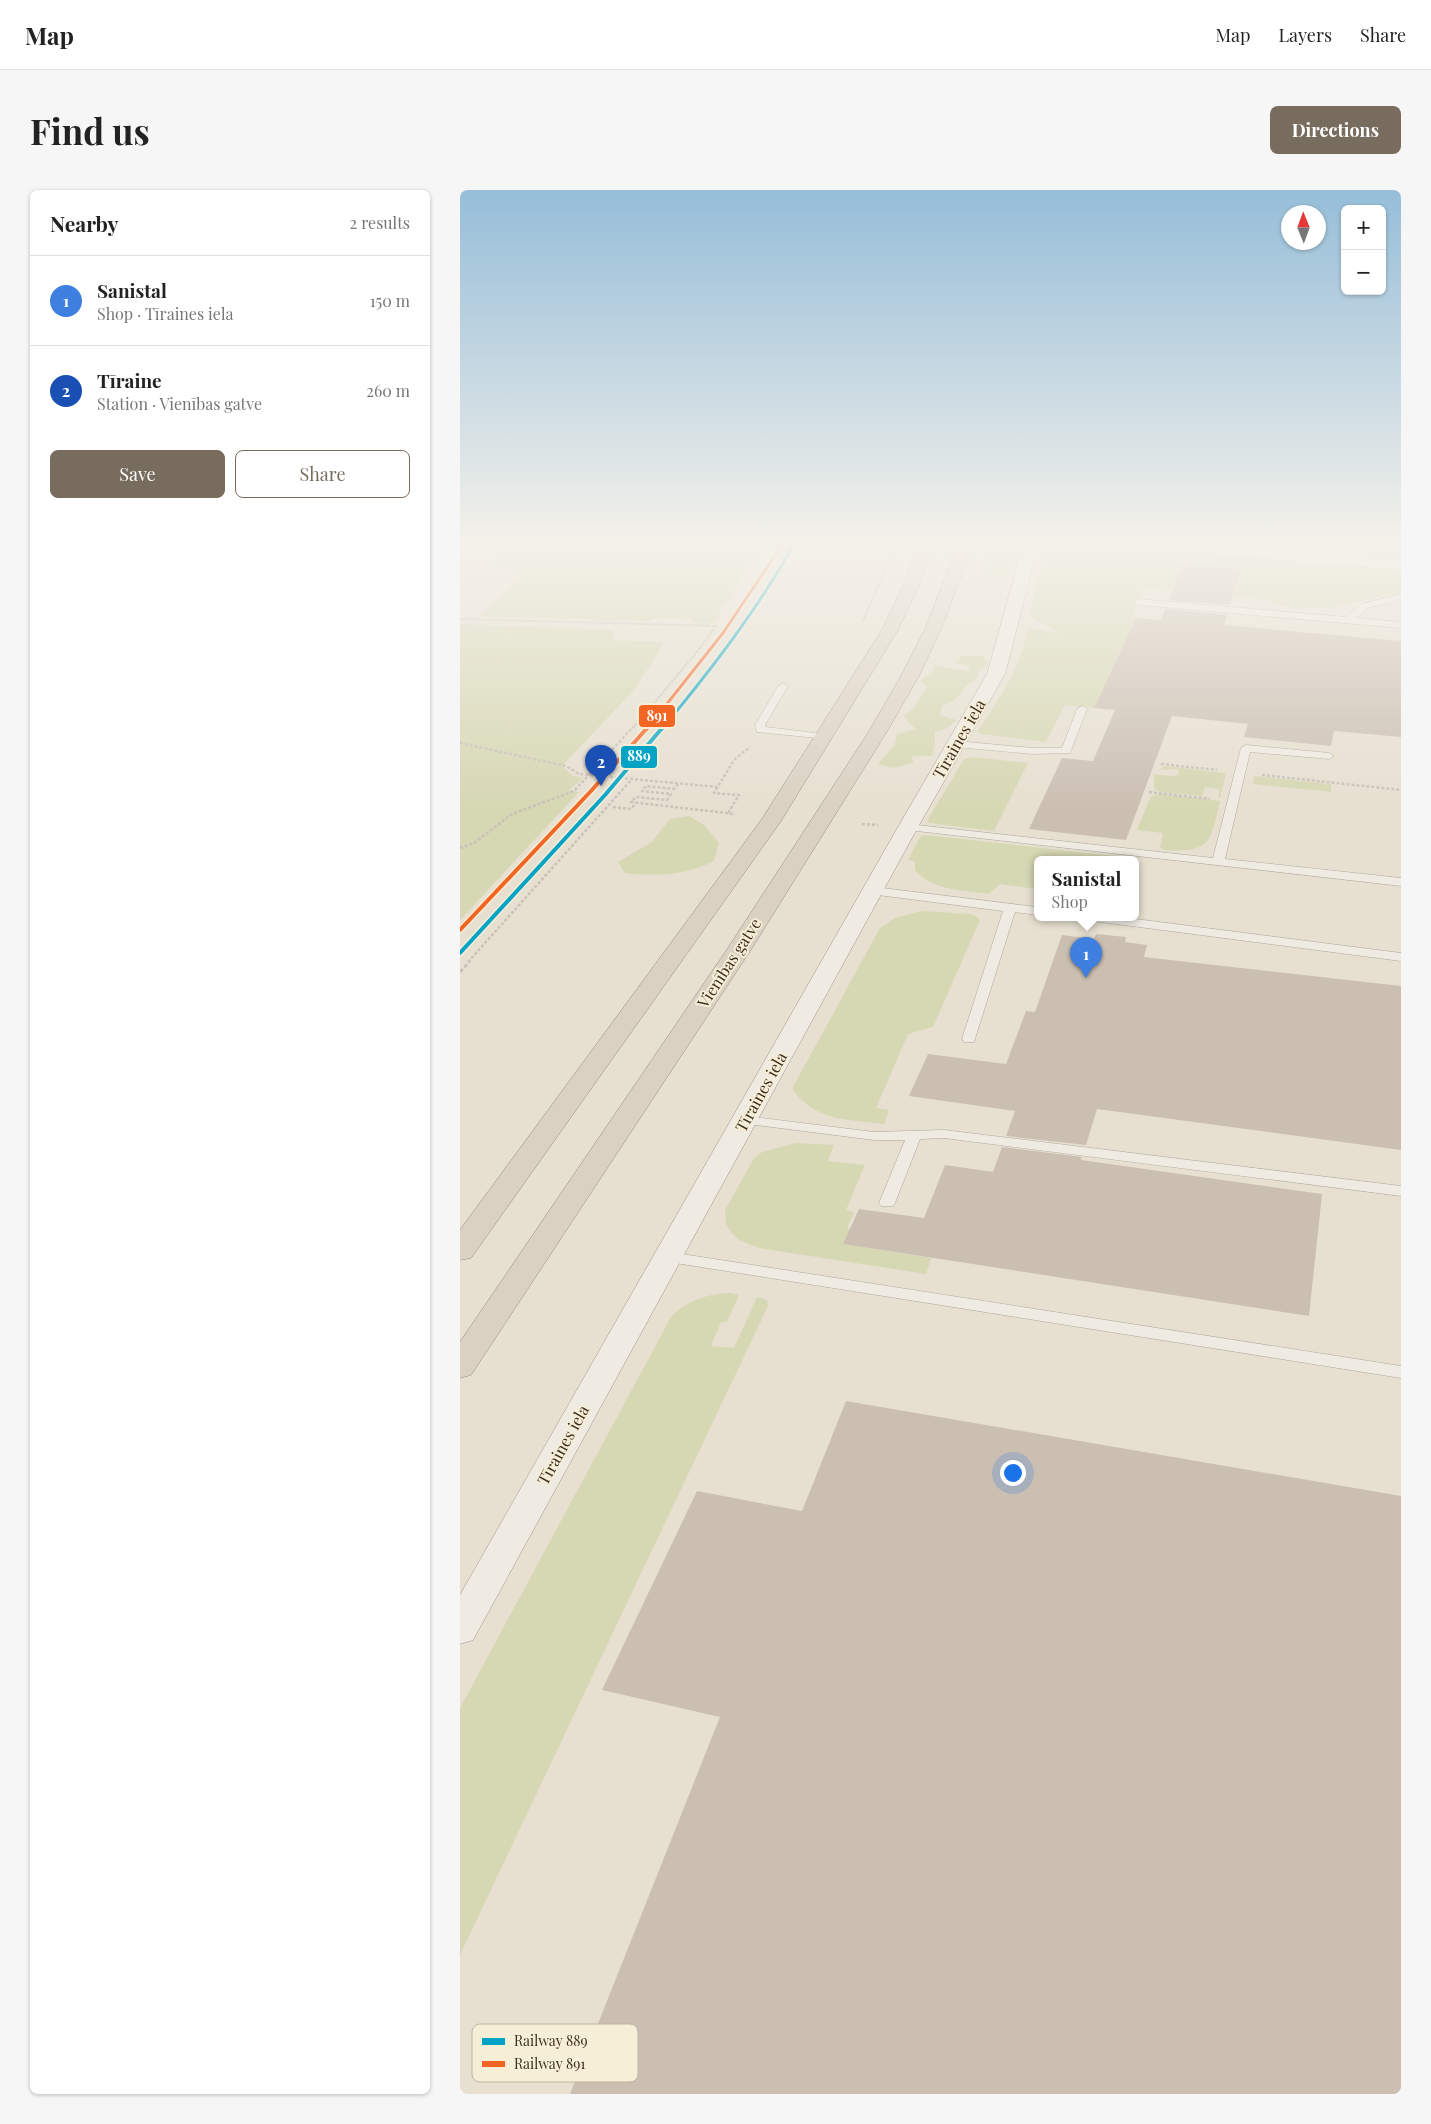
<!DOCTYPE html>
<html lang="en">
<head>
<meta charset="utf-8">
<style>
  body { margin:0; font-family:"Playfair Display",serif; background:#f6f6f6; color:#222 }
  .controls { position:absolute; right:15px; top:15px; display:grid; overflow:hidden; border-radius:8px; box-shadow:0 1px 4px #0004 }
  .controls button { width:45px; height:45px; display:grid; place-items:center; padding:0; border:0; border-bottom:1px solid #e0e0e0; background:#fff; color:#222; font:25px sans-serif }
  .compass { position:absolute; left:821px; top:15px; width:45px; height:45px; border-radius:50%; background:#fff; box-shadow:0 1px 4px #0004; rotate:359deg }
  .you { position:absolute; left:552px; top:1282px; width:18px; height:18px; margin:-12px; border:4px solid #fff; border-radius:50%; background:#1a73e8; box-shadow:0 0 0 8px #1a73e833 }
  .badge { display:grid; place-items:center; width:32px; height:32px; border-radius:50%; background:#786c5e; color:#fff; font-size:16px; font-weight:700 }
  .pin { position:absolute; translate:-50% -41px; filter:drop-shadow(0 1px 2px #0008) }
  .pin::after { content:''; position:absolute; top:26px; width:18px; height:15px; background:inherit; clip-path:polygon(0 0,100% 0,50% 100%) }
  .popup { position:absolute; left:574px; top:666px; width:105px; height:65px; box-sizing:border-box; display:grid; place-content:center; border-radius:8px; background:#fff; filter:drop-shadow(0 1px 4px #0005); font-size:16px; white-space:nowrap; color:#767676 }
  .popup b { font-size:19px; color:#222 }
  .popup::after { content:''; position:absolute; left:50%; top:100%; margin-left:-10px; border:10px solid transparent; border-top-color:#fff }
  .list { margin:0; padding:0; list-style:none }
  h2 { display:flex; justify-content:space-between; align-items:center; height:65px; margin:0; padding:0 20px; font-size:21px }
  h2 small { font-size:16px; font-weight:400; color:#767676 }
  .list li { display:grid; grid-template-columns:32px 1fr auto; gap:15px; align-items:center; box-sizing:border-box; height:90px; padding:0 20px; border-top:1px solid #e0e0e0 }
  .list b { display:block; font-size:19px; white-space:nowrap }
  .list p { margin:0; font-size:16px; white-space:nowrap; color:#767676 }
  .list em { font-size:16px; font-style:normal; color:#767676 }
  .actions { display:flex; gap:10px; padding:15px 20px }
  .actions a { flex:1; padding:11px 0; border:1px solid #786c5e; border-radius:8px; text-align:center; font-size:18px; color:#786c5e }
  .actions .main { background:#786c5e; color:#fff }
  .map { position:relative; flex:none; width:941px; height:1904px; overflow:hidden; border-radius:8px }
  header { display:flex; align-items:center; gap:30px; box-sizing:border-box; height:70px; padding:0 25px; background:#fff; border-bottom:1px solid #e0e0e0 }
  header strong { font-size:24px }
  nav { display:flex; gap:28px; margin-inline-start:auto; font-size:18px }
  .intro { display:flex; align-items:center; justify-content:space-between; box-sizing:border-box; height:120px; padding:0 30px }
  h1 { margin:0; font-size:35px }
  .button { padding:12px 22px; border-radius:8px; background:#786c5e; color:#fff; font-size:18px; font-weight:700 }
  main { display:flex; gap:30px; padding:0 30px }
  aside { flex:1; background:#fff; border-radius:8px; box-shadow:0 1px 4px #0004 }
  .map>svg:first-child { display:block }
</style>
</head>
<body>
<header>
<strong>Map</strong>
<nav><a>Map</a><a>Layers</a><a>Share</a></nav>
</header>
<div class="intro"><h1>Find us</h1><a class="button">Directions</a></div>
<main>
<aside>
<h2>Nearby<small>2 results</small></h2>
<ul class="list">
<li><span class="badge" style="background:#3f7fe0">1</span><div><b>Sanistal</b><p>Shop · Tīraines iela</p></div><em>150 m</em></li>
<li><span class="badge" style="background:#1a4fb4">2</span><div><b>Tīraine</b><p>Station · Vienības gatve</p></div><em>260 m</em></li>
</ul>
<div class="actions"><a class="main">Save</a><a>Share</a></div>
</aside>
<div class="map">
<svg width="941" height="1904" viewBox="0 0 941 1904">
  <rect width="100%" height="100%" fill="#e7e0d1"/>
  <g fill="#d6d7b3">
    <polygon points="54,352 302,352 274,401 275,404 269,413 264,414 258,423 260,424 255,433 233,433 231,432 233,429 194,428 192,431 19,426 66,383 29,377 41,363"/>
    <polygon points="533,352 557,352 552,382 525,382"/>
    <polygon points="695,352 773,354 790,352 791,354 788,359"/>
    <path d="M615,354L941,379V404C919,405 898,413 876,416C854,420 832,417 811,414V410L773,406L781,379L723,375L712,401L683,399L673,424L676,428L634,518L605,515L586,552L522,544L517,542C538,510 561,479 567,440L571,439L598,443C590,434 575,434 570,423L583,363L599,356Z"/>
    <polygon points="0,434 153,440 154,450 205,452 174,500 102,576 113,586 123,588 109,600 119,602 0,730"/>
    <polygon points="502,466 524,466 528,474 519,481 516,489 506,496 496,509 482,516 480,525 497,530 486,539 475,542 475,553 472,566 452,566 453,573 433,578 418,574 435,554 437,544 456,539 448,532 444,526 454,517 467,497 460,491 474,481 473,475 508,481 510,476 495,473"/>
    <polygon points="513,567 568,573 534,641 469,633 467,631 504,569"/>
    <polygon points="705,576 766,583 760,608 758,608 760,599 745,597 742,606 700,602 694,598 694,584 714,586 719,584 717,579 698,580"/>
    <polygon points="794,586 871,594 871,602 793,594"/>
    <path d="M699,604L760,611C750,653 751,663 703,660L700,657L703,643L677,640L691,606Z"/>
    <path d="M229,626L244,635L259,653L254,671C225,686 196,686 165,683L158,672L192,652L210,629Z"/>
    <path d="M465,645L664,667L667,669H577V699L540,694L529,704C503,700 473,701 455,680V671L448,670L460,647Z"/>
    <path d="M461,721L510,724L516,726L520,730L473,837L448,844L416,918L429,920L424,934C387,929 357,932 333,900V897L420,738L435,728Z"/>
    <polygon points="336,953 374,955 368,971 405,975 386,1020 394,1022 387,1038 390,1039 383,1054 471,1068 466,1084 299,1058 279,1050 271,1042 266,1034 265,1020 294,968 302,962"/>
    <path d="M270,1103L279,1105L267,1132H261L251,1156L274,1158L297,1107L307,1110L308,1116L0,1765V1518L211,1127C227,1110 248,1104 270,1103Z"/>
  </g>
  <g fill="#cbbfb2">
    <polygon points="722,375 781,379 770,415 709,410"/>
    <polygon points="705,419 767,425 764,435 941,451 941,547 874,541 871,556 784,547 788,534 712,526 666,650 569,639 602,568 633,571 655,520 634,518 676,428 701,430"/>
    <polygon points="636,744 666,747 665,752 687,755 684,767 941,796 941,960 637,919 626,955 546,946 555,921 449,906 468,864 546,874 566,821 575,822 602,745 634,749"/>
    <polygon points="542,957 622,967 621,970 862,1004 849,1126 383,1054 399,1019 464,1028 485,975 533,982"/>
    <polygon points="386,1211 941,1306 941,1904 110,1904 260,1527 142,1500 237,1301 342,1321"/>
  </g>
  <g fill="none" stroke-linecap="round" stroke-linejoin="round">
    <defs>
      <g id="lane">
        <polygon points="797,352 805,352 802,364 798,366 794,364"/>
        <polygon points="941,404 941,410 908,418 896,428 941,432 941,438 678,415 674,412 678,409 886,427 902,414"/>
        <polygon points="323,493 328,496 305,535 306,537 363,544 368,547 367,549 297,542 295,535 318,496"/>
        <polygon points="622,516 627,519 610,563 573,564 496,557 491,554 496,551 573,558 602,558 617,519"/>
        <polygon points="786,555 869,563 874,566 869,569 790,562 765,669 941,688 941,696 448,640 442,637 448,634 753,668 781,558"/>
        <polygon points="414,697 577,717 577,725 555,722 514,852 504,852 502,849 543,721 410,704 408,701"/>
        <polygon points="627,727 660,727 941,763 941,771 633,731"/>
        <polygon points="285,926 414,942 484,940 941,996 941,1006 484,948 460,949 435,1013 433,1016 421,1016 419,1013 445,950 414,950 280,933 278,930 280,927"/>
        <polygon points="209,1062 941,1176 941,1188 203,1071 201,1067 203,1063"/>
      </g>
      <polygon id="street" points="636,352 705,352 941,370 941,380 643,356 638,355"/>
      <polygon id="secondary" points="564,352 579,352 545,484 458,637 13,1450 0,1454 0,1405 438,637 527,484"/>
      <g id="highway">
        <polygon points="460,352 475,352 460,394 438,440 321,631 11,1068 0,1070 0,1040 302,629 422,440 444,394"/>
        <polygon points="499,352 514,352 482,437 459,486 426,543 292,758 11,1185 0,1188 0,1152 268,758 408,543 441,486 466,437"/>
      </g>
    </defs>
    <use href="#lane" stroke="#ada599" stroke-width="1"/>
    <use href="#street" stroke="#ada599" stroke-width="1"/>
    <use href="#secondary" stroke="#9c958a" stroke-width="1"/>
    <use href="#highway" stroke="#928b80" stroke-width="1"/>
    <g stroke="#c8c2b9" stroke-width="2" stroke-dasharray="2.5 1" stroke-linecap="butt">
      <polyline points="0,429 256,436 237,462 172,539"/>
      <polyline points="403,432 436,352"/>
    </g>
    <g stroke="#c8c2b9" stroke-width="2.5" stroke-dasharray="3 2" stroke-linecap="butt">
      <polyline points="0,553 106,576 119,584 257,597"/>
      <polyline points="701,574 757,580"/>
      <polyline points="802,585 941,600"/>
      <polyline points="218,594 214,599 186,596 182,601 211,604 207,610 176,607 171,612 275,624"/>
      <polyline points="689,602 750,609"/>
      <polyline points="153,617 171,619 176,613"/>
      <polyline points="268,623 279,605 254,603 274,570 290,557"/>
      <polyline points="402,634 418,635"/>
      <polyline points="0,658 14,653 52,624 114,601 173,537"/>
      <polyline points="8,772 172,589"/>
    </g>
    <polyline stroke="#c8c2b9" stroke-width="3" stroke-dasharray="4 2.5" stroke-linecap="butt" points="0,782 10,771"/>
    <use href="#lane" fill="#efebe3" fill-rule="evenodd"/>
    <use href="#street" fill="#efebe3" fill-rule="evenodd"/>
    <use href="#secondary" fill="#efebe3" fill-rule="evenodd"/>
    <use href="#highway" fill="#dad1c2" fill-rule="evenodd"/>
    <defs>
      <path id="rail-1-far1" d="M202,539C250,481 299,418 335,352"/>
      <polyline id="rail-1" points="0,763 145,605 203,537"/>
      <polyline id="rail-2-far1" points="187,539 263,443 324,352"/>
      <polyline id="rail-2" points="0,740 131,601 188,537"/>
    </defs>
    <use href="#rail-1-far1" stroke="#f7eed8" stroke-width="5.5"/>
    <use href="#rail-1" stroke="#f7eed8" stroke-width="7"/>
    <use href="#rail-2-far1" stroke="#f7eed8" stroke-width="5.5"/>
    <use href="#rail-2" stroke="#f7eed8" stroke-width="7"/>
    <use href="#rail-1-far1" stroke="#03a3c5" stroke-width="3"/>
    <use href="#rail-1" stroke="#03a3c5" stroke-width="4"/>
    <use href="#rail-2-far1" stroke="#f26522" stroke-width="3"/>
    <use href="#rail-2" stroke="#f26522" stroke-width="4"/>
  </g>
  <linearGradient id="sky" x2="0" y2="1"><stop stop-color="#96bed9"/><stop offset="0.57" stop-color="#f4f1ea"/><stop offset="1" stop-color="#f4f1ea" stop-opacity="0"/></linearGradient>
  <rect width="941" height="619" fill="url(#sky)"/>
  <g text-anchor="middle" stroke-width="4" stroke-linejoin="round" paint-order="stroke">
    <g font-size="16" fill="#3d2e20" stroke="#f7eed8">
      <text transform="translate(499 549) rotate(-60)" y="6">Tīraines iela</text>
      <text transform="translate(269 773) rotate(-57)" y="6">Vienības gatve</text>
      <text transform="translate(301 902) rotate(-61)" y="6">Tīraines iela</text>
      <text transform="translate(103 1255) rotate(-61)" y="6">Tīraines iela</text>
    </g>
  </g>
  <rect x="12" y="1834" width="166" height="58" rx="8" fill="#f7eed8" stroke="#bfb4a1" stroke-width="1"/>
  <rect x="22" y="1848" width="23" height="7" fill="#03a3c5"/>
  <rect x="22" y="1871" width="23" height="6" fill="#f26522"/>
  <g font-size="14" fill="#3d2e20">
    <text x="54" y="1856">Railway 889</text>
    <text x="54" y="1879">Railway 891</text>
  </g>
  <g stroke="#f7eed8" stroke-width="2">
    <rect x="178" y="514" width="38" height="24" rx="5" fill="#f26522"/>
    <rect x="160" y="555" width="38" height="24" rx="5" fill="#03a3c5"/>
  </g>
  <g font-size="14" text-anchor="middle" font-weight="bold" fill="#fff">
    <text x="197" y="531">891</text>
    <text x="179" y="571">889</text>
  </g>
</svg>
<div class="controls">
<button>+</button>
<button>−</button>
</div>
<svg class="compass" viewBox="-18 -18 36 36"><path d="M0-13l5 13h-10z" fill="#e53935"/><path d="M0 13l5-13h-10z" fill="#767676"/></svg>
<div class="you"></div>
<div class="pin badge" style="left:626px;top:788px;background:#3f7fe0">1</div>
<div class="popup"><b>Sanistal</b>Shop</div>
<div class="pin badge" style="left:141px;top:596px;background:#1a4fb4">2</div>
</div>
</main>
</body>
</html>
